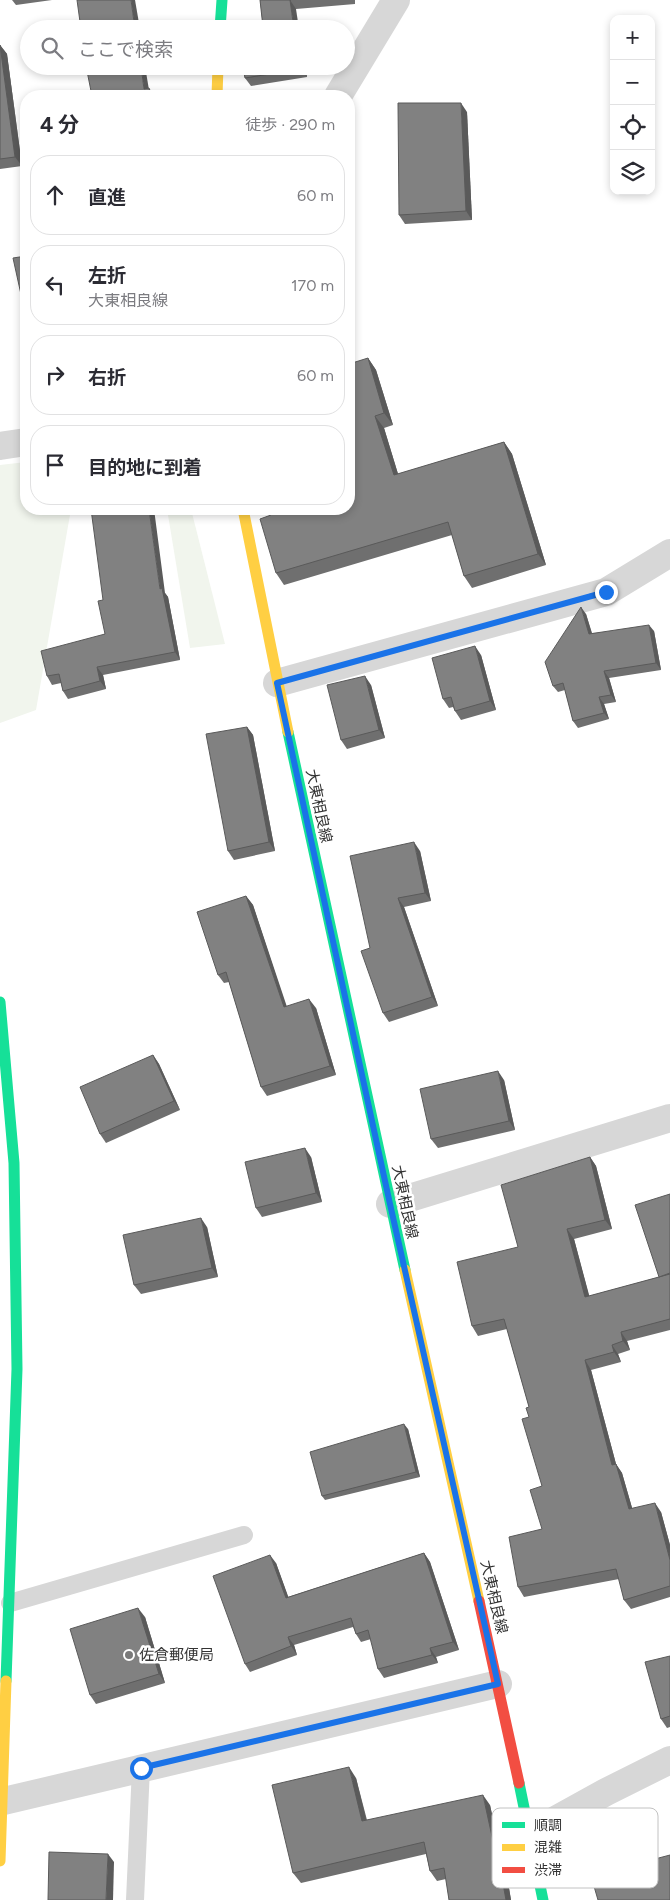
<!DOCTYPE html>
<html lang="ja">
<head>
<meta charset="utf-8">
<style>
  body { margin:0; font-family:Figtree,"Noto Sans JP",sans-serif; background:#f2f2f3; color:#2b2b33 }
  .controls { position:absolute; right:15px; top:15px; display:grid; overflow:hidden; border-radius:10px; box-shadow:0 2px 8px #0003 }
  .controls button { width:45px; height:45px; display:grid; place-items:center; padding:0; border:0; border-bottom:1px solid #e1e1e2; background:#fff; color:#2b2b33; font:25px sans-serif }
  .stop { position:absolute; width:15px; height:15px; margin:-11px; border:4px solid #1a73e8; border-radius:50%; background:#fff }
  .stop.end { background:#1a73e8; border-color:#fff; box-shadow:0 1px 5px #0008 }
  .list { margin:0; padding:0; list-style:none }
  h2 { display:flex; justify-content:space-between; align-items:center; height:65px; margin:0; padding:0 20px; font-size:21px }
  h2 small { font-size:16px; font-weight:400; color:#7c7c81 }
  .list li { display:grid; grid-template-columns:32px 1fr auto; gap:15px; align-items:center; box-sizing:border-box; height:80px; margin:0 10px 10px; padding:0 10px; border:1px solid #e1e1e2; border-radius:20px }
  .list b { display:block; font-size:19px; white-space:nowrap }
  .list p { margin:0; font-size:16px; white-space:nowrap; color:#7c7c81 }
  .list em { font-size:16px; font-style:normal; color:#7c7c81 }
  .icon { flex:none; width:28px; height:28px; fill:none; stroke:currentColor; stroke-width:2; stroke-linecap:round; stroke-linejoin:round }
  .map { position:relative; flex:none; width:670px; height:1900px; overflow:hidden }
  .search { position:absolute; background:#fff; box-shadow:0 2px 8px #0003; left:20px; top:20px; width:335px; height:55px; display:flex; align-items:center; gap:12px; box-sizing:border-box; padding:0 18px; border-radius:28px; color:#7c7c81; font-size:19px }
  .panel { position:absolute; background:#fff; box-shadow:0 2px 8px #0003; left:20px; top:90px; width:335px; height:425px; border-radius:20px }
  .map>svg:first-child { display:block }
</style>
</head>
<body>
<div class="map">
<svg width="670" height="1900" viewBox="0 0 670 1900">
  <rect width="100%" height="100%" fill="#fff"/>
  <g fill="#f1f5ed">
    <polygon points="26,462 26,509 71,509 36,710 0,723 0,465"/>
    <polygon points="167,509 191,509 225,644 190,648"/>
  </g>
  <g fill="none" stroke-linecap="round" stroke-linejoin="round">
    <g stroke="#d7d7d7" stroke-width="18">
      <polyline points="10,1603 244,1535"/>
      <polyline points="135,1900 141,1768"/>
    </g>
    <g stroke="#d7d7d7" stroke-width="28">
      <polyline points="338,96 396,0"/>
      <polyline points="0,446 26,442"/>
      <polyline points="277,683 606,592 670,553"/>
      <polyline points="390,1204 670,1118"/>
      <polyline points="0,1802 498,1684"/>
      <polyline points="530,1834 606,1792 670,1760"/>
    </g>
    <g stroke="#16e098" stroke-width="11">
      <polyline points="220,29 222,0"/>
      <polyline points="288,732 405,1270"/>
      <polyline points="0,1002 14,1163 17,1369 6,1681"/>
      <polyline points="519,1783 543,1900"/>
    </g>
    <g stroke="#ffcf43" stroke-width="11">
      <polyline points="217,96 218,66"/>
      <polyline points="243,509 288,732"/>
      <polyline points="405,1270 479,1601"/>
      <polyline points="0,1861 6,1681"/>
    </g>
    <polyline stroke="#f24e42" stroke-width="11" points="479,1601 519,1783"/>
  </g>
  <g fill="#6f6f6f">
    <polygon points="12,0 52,0 16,5"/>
    <polygon points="260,0 355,0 355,4 296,9 263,27"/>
    <polygon points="0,45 7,54 22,166 0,169"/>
    <polygon points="243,66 305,66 307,77 251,86 245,78"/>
    <polygon points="467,112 472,220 405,224 399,215"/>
    <polygon points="349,218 350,220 352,265 349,265"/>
    <polygon points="368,358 376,370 393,425 384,428 398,474 504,442 512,454 546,565 472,588 464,576 452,535 284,585 276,573 349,509"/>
    <polygon points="165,593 168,597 180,660 103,675 106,689 68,699 63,691 61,683 52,685 47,676 105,634"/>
    <polygon points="586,614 592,633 654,631 661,670 609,678 616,702 604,704 609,719 578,728 573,721 565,690 558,692 553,686"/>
    <polygon points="481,655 496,710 461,720 455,711 453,707 449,708 443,699"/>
    <polygon points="371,685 385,738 347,749 341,740"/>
    <polygon points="247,727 253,735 275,851 234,860 228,851"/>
    <polygon points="420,851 431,901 404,907 438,1006 389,1022 383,1013 370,948"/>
    <polygon points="246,896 253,905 286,1007 316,1008 336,1075 267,1096 261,1087 229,982 224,983 218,975"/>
    <polygon points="153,1055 159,1064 180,1110 106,1143 100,1134"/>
    <polygon points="504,1080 515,1130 438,1148 431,1139"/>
    <polygon points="311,1157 322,1202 262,1217 256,1208"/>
    <polygon points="590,1157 596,1166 612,1229 574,1239 589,1296 659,1277 670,1194 670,1330 627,1341 630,1350 618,1354 621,1362 591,1370 616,1464 622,1473 632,1508 661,1512 670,1545 670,1597 631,1609 624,1600 619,1579 524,1597 518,1587 542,1529 542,1486 529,1417 529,1407 507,1329 478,1336 472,1326 518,1247"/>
    <polygon points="207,1227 218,1277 141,1294 134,1285"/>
    <polygon points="408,1429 420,1477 325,1500 322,1496"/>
    <polygon points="424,1553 430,1562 459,1650 436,1657 438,1663 384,1678 378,1669 371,1639 361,1642 356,1634 353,1627 294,1645 297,1655 250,1672 245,1664 276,1563 288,1597"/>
    <polygon points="145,1617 165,1683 96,1704 90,1695"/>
    <polygon points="670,1656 670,1727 667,1728 661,1719"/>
    <polygon points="356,1778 367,1820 490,1805 507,1885 509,1888 511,1900 449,1900 446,1879 437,1881 430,1871 426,1854 301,1883 293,1873"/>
    <polygon points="597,1819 600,1823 612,1870 577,1879 573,1875"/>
  </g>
  <g fill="#5a5a5a">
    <polygon points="131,0 135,0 140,29 135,29"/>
    <polygon points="290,0 296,9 299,29 294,29"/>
    <polygon points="0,45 7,54 22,166 15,157"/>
    <polygon points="141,66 145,66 150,96 144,89"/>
    <polygon points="300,66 305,66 307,77 301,69"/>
    <polygon points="149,88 155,96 151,96"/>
    <polygon points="461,103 467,112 472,220 466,211"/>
    <polygon points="349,218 350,220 352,265 349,260"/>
    <polygon points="368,358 376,370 393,425 384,413"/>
    <polygon points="375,416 384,428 402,487 394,475"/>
    <polygon points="504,442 512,454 546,565 538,554"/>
    <polygon points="149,509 154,509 165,593 168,597 180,660 175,652 160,589"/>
    <polygon points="581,607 586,614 594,641 589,634"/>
    <polygon points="649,625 654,631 661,670 656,663"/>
    <polygon points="475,646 481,655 496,710 490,701"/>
    <polygon points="97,667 103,675 106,689 100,681"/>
    <polygon points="604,671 609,678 616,702 611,695"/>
    <polygon points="365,676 371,685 385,738 379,730"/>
    <polygon points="599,697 604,704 609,719 604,713"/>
    <polygon points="247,727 253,735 275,851 269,842"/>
    <polygon points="414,842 420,851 431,901 425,893"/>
    <polygon points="246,896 253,905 290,1016 284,1007"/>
    <polygon points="398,898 404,907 438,1006 432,997"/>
    <polygon points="309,999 316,1008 336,1075 330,1066"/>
    <polygon points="153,1055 159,1064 180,1110 174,1101"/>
    <polygon points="498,1071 504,1080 515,1130 509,1121"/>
    <polygon points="305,1148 311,1157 322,1202 316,1193"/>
    <polygon points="590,1157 596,1166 612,1229 605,1220"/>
    <polygon points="201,1218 207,1227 218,1277 212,1268"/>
    <polygon points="567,1229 574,1239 592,1306 585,1297"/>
    <polygon points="621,1332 627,1341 630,1350 623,1341"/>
    <polygon points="612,1345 618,1354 621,1362 614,1352"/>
    <polygon points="585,1360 591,1370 616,1464 622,1473 635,1518 629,1509 612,1465"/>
    <polygon points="404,1424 408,1429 420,1477 416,1472"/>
    <polygon points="655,1503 661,1512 670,1545 670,1560"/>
    <polygon points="424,1553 430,1562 459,1650 453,1642"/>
    <polygon points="270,1555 276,1563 292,1607 286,1598"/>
    <polygon points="138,1608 145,1617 165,1683 159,1674"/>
    <polygon points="288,1637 294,1645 297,1655 291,1646"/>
    <polygon points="430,1648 436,1657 438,1663 432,1655"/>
    <polygon points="349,1767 356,1778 369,1831 362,1821"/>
    <polygon points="483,1795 490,1805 507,1885 509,1888 511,1900 506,1900"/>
    <polygon points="597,1819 600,1823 612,1870 609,1865"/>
    <polygon points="108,1854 114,1862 113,1900 106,1900"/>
  </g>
  <g fill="#818181" stroke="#5a5a5a">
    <polygon points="77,0 131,0 135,29 81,29"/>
    <polygon points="260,0 291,0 290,0 294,29 249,29 263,27"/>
    <polygon points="0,45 15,157 0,159"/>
    <polygon points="86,66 141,66 144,89 149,88 151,96 92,96"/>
    <polygon points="243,66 300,66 301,69 245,78"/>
    <polygon points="398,103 461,103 466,211 399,215"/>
    <polygon points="26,256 26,308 24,308 13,258"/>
    <polygon points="368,358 384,413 375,416 394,475 504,442 538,554 464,576 448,522 276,573 260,519 271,515 269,509 349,509 349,364"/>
    <polygon points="91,509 149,509 160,589 162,588 175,652 97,667 100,681 63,691 59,674 47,676 41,651 105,634 98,601 103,600"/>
    <polygon points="581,607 589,634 649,625 656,663 604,671 611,695 599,697 604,713 573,721 563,683 553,686 545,662"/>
    <polygon points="475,646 490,701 455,711 451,697 443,699 432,658"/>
    <polygon points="365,676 379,730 341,740 327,685"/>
    <polygon points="247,727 269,842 228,851 206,734"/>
    <polygon points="414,842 425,893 398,898 432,997 383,1013 361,951 370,948 350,856"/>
    <polygon points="246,896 284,1007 309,999 330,1066 261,1087 226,972 218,975 197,912"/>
    <polygon points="153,1055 174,1101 100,1134 80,1087"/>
    <polygon points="498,1071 509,1121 431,1139 420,1089"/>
    <polygon points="305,1148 316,1193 256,1208 245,1162"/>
    <polygon points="590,1157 605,1220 567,1229 585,1297 670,1274 670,1319 621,1332 623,1341 612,1345 614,1352 585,1360 612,1465 616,1464 629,1509 655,1503 670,1560 670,1586 624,1600 616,1569 518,1587 509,1537 542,1529 530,1490 542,1486 522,1419 529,1417 526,1408 529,1407 504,1319 472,1326 457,1262 518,1247 501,1185"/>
    <polygon points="670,1194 670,1273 659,1277 635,1205"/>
    <polygon points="201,1218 212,1268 134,1285 123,1235"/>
    <polygon points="404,1424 416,1472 322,1496 310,1452"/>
    <polygon points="424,1553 453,1642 430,1648 432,1655 378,1669 368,1630 356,1634 351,1618 288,1637 291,1646 245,1664 213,1576 270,1555 286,1598"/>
    <polygon points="138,1608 159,1674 90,1695 70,1629"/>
    <polygon points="670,1656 670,1716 661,1719 645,1662"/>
    <polygon points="349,1767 362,1821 483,1795 501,1878 502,1878 506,1900 449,1900 444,1868 430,1871 424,1842 293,1873 272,1785"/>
    <polygon points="49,1852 108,1854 106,1900 48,1900"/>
    <polygon points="670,1855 670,1900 598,1900 591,1876"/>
  </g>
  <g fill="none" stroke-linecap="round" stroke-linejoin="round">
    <polyline stroke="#1a73e8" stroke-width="6" points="141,1768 498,1684 390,1204 277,683 606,592"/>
  </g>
  <circle fill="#7a7a7a" stroke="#fff" stroke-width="2" cx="129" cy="1655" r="5"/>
  <g text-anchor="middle" stroke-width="5" stroke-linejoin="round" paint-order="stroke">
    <g font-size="15" fill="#333" stroke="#fff">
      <text transform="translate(319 806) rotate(78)" y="5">大東相良線</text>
      <text transform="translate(405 1202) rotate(78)" y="5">大東相良線</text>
      <text transform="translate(494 1597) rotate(77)" y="5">大東相良線</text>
    </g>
    <g font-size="15" fill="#333" stroke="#fff" text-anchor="start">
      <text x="139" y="1660">佐倉郵便局</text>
    </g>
  </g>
  <rect x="492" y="1808" width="166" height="80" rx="8" fill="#fff" stroke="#c2c2c2" stroke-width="1"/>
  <rect x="502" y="1822" width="23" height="6" fill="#16e098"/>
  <rect x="502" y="1844" width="23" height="7" fill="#ffcf43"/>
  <rect x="502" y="1867" width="23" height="6" fill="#f24e42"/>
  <g font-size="14" fill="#333">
    <text x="534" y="1830">順調</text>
    <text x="534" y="1852">混雑</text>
    <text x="534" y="1875">渋滞</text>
  </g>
</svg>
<div class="controls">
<button>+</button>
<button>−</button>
<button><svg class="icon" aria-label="locate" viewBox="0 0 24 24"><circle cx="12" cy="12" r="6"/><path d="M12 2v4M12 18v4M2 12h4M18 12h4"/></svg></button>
<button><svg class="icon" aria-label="layers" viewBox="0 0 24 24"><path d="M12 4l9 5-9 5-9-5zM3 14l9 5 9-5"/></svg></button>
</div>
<div class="stop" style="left:141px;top:1768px"></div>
<div class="stop end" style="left:606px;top:592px"></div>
<div class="search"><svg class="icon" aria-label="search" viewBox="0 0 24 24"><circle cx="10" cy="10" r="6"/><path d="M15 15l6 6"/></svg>ここで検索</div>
<section class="panel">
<h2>4 分<small>徒歩 · 290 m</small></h2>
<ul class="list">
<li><svg class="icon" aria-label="ahead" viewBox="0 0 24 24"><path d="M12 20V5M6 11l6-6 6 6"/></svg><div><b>直進</b></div><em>60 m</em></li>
<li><svg class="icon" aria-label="left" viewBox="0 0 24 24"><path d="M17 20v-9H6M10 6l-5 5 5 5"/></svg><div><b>左折</b><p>大東相良線</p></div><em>170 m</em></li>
<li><svg class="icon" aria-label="right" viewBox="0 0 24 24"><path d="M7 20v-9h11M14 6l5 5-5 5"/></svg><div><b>右折</b></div><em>60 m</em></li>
<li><svg class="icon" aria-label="arrive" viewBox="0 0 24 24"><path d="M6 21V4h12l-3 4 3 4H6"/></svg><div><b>目的地に到着</b></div></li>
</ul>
</section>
</div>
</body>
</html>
